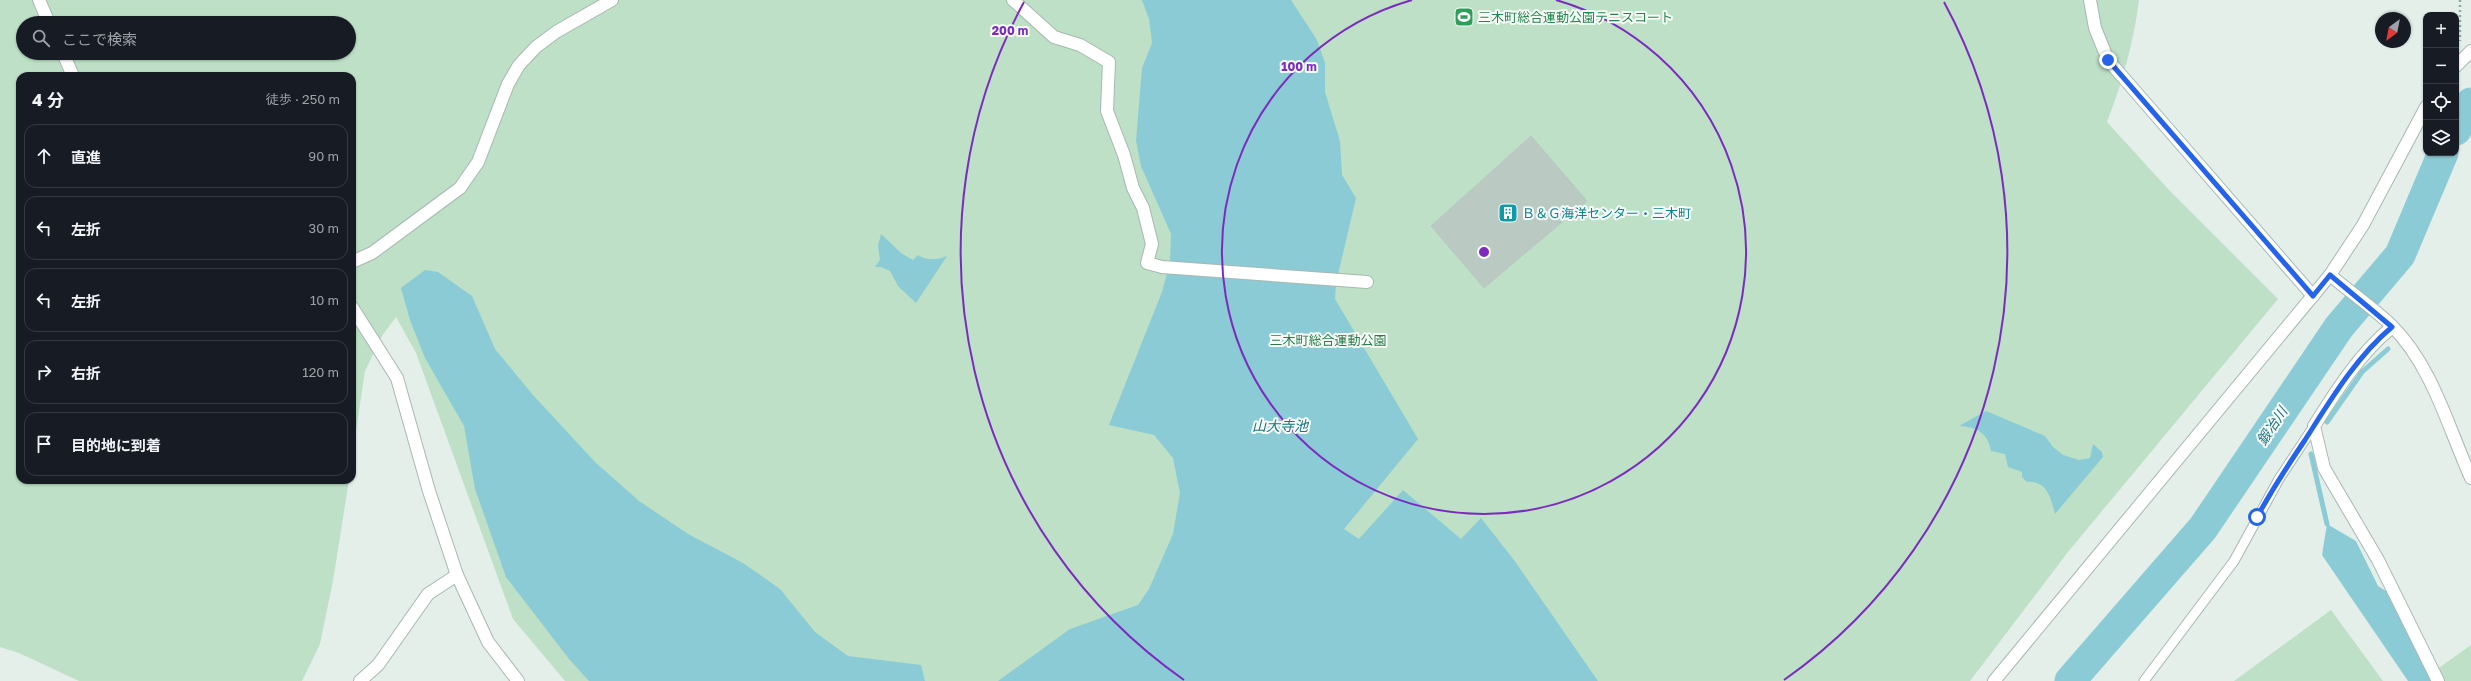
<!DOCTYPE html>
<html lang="ja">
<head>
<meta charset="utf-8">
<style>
  body { margin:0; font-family:"Golos Text","Noto Sans JP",sans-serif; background:#20242c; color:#f1f3f6 }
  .controls { position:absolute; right:12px; top:12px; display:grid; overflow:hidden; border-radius:8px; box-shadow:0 1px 3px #0004 }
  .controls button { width:36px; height:36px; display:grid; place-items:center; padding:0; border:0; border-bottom:1px solid #363941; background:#171b24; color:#f1f3f6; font:20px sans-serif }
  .compass { position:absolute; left:2375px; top:12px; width:36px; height:36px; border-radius:50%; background:#171b24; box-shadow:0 1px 3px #0004; rotate:212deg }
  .stop { position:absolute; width:12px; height:12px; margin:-9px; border:3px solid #2563eb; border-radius:50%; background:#fff }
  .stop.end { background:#2563eb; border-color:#fff; box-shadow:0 1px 4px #0008 }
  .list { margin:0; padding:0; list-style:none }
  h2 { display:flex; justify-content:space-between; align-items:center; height:52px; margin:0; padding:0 16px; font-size:17px }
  h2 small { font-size:13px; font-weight:400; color:#9ea1a6 }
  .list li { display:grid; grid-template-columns:26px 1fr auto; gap:12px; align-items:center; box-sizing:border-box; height:64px; margin:0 8px 8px; padding:0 8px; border:1px solid #363941; border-radius:12px }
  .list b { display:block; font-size:15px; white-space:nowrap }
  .list em { font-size:13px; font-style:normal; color:#9ea1a6 }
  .icon { flex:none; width:22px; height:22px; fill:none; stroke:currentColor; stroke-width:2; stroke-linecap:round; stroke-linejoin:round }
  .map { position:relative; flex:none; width:2471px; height:681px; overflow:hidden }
  .search { position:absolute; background:#171b24; box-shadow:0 1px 3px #0004; left:16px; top:16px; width:340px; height:44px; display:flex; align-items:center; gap:10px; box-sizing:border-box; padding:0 14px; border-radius:22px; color:#9ea1a6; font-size:15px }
  .panel { position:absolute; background:#171b24; box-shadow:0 1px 3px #0004; left:16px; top:72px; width:340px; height:412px; border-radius:12px }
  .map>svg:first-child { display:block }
</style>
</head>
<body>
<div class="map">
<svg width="2471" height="681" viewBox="0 0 2471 681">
  <rect width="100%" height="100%" fill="#e5efea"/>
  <g fill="#bde0c6" fill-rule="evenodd">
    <path d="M0,0H2139C2134,42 2122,83 2107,122L2169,190L2278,299L2068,552L1970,681H565L513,619L416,353L396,317L382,336L365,371L352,458V76H20V480H349L333,581L320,644L302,681H79L19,653L0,647ZM23,23H349V53H23Z"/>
    <polygon points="2331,610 2383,681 2234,681"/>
    <polygon points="2471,645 2471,681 2441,681 2436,670"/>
  </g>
  <g fill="#8bcbd5">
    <polygon points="1142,0 1291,0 1317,40 1325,63 1325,92 1340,141 1342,175 1356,198 1336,283 1335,299 1418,439 1344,529 1359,539 1403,490 1461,539 1481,518 1514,560 1598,681 998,681 1070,629 1138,605 1149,589 1173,534 1180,493 1173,458 1154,435 1109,425 1162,292 1170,262 1171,234 1141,166 1136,141 1142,68 1152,43 1149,19"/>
    <path d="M881,234L901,253L913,260L918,255C927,261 937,260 947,256L916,303L898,286L890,271L881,267H875L880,260L878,246Z"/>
    <polygon points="425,270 438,272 472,296 495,349 533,395 595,462 639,501 688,534 743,563 780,589 815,632 848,656 921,665 925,681 589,681 569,659 506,577 475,489 464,426 425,358 410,320 401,288"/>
    <path d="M1986,411L2045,436L2053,447L2063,455L2079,460L2090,458L2093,444L2102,452L2103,457L2055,514C2051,498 2047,480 2027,482L2022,477V472L2008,467L2005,454L1991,451C1988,433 1977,427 1959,426Z"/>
    <polygon points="2327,524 2356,541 2378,586 2389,593 2432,681 2408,681 2322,555"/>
  </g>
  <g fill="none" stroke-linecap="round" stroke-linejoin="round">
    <g stroke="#8bcbd5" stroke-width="5">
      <polyline points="2327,422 2362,372 2388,349"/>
      <polyline points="2311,454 2327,524"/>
    </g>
    <g stroke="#8bcbd5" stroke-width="31">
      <polyline points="2456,130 2471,103"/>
      <polyline points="2070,681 2203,528 2339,327 2400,255 2443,153"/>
    </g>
  </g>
  <polygon fill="#bacac3" stroke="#b7c9c1" points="1531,136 1587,201 1484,288 1431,226"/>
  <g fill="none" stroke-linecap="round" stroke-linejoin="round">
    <defs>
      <polyline id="service" points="2144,681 2234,561 2279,479 2314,426"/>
      <g id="minor">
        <polyline points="1013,0 1054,37 1080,45 1109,62 1107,111 1124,155 1133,188 1143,208 1152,244 1147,263 1162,267 1367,282"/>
        <polyline points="2090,0 2095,28 2108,60 2313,296"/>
        <polyline points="352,307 397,378 429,491 457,575 488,642 518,681"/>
        <path d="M2392,327C2360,353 2336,391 2314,426L2324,468L2378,560L2438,681"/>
        <polyline points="360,681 378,665 428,594 457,575"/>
      </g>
      <g id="tertiary">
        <polyline points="39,0 49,23"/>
        <polyline points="63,53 73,76"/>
        <polyline points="2456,66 2471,51"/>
        <polyline points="352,262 372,253 460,188 478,162 508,84 519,65 536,47 556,32 612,0"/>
        <path d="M2330,275C2350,292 2372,307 2391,325C2432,365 2448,427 2471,478"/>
        <polyline points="1994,681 2330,275 2363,225 2426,107"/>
      </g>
    </defs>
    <use href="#service" stroke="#a7b8b1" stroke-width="11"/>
    <use href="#minor" stroke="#a7b8b1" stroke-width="14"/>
    <use href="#tertiary" stroke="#a7b8b1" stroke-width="14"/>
    <polyline stroke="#84b3a4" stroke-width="2.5" stroke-dasharray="2 3" stroke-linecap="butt" points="2460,0 2460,41"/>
    <use href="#service" stroke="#fff" stroke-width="9"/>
    <use href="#minor" stroke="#fff" stroke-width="12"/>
    <use href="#tertiary" stroke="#fff" stroke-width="12"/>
  </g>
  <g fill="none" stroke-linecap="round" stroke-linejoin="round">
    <path stroke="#2563eb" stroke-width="5" d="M2108,60L2313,296L2330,275L2392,327C2356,357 2330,401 2305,440C2288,465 2272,490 2257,517"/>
  </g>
  <g fill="none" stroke="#7b2cbf" stroke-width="2">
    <path d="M1556 0A262 262 0 1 1 1412 0"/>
    <path d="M1184 680A523 523 0 0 1 1024 2M1944 2A523 523 0 0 1 1784 680"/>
  </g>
  <defs>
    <symbol id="stadium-square" viewBox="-11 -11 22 22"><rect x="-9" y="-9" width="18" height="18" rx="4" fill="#2e9e5b" stroke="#f6fbf8"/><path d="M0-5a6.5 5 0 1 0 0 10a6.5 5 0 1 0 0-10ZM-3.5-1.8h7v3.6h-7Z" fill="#fff"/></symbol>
    <symbol id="building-square" viewBox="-11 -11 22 22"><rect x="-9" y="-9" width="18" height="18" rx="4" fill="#0f9aa8" stroke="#f6fbf8"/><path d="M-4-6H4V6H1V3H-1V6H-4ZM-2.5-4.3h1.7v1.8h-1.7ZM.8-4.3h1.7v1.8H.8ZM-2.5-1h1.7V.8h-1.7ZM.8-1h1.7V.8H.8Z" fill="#fff"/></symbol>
  </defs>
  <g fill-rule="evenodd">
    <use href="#stadium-square" x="1453" y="6" width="22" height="22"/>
    <use href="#building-square" x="1497" y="202" width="22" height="22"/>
  </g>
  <g text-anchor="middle" stroke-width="4" stroke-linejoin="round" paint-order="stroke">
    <g font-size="13" fill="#27864d" stroke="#f6fbf8" text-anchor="start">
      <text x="1478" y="22">三木町総合運動公園テニスコート</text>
    </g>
    <g font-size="13" fill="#0d838f" stroke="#f6fbf8" text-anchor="start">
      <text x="1522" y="218">Ｂ＆Ｇ海洋センター・三木町</text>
    </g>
    <g font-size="13" fill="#2b7b48" stroke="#f6fbf8">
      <text x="1328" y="345">三木町総合運動公園</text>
    </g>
    <g font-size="14" font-style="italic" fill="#197281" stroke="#f6fbf8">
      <text x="1280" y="431">山大寺池</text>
      <text transform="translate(2272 426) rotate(-56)" y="5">鍛冶川</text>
    </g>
  </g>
  <circle cx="1484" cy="252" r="6" fill="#7b2cbf" stroke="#f6fbf8" stroke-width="2"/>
  <g font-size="12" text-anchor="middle" font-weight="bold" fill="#7b2cbf" stroke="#f6fbf8" stroke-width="4" stroke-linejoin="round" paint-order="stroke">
    <text x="1010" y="35">200 m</text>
    <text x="1299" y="71">100 m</text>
  </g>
</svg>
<div class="controls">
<button>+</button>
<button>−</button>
<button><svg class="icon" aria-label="locate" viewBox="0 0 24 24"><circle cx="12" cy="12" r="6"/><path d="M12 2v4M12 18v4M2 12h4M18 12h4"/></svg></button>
<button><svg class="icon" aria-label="layers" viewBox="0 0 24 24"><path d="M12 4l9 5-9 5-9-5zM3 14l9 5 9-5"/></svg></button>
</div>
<svg class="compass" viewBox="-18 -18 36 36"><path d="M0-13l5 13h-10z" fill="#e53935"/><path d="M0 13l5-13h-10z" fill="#9ea1a6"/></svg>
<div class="stop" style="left:2257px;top:517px"></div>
<div class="stop end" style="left:2108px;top:60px"></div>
<div class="search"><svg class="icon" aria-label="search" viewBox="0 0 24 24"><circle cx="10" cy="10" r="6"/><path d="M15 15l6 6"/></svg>ここで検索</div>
<section class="panel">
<h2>4 分<small>徒歩 · 250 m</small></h2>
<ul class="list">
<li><svg class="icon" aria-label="ahead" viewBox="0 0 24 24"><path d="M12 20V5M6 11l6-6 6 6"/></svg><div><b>直進</b></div><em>90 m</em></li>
<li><svg class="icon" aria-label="left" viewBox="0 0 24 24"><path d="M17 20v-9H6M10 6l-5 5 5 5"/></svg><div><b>左折</b></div><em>30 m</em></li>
<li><svg class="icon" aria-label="left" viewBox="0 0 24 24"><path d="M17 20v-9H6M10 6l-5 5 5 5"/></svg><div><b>左折</b></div><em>10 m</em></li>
<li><svg class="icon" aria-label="right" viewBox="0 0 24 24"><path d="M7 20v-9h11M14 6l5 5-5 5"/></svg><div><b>右折</b></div><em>120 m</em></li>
<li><svg class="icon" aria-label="arrive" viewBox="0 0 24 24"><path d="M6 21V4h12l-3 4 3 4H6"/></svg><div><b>目的地に到着</b></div></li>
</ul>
</section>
</div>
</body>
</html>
